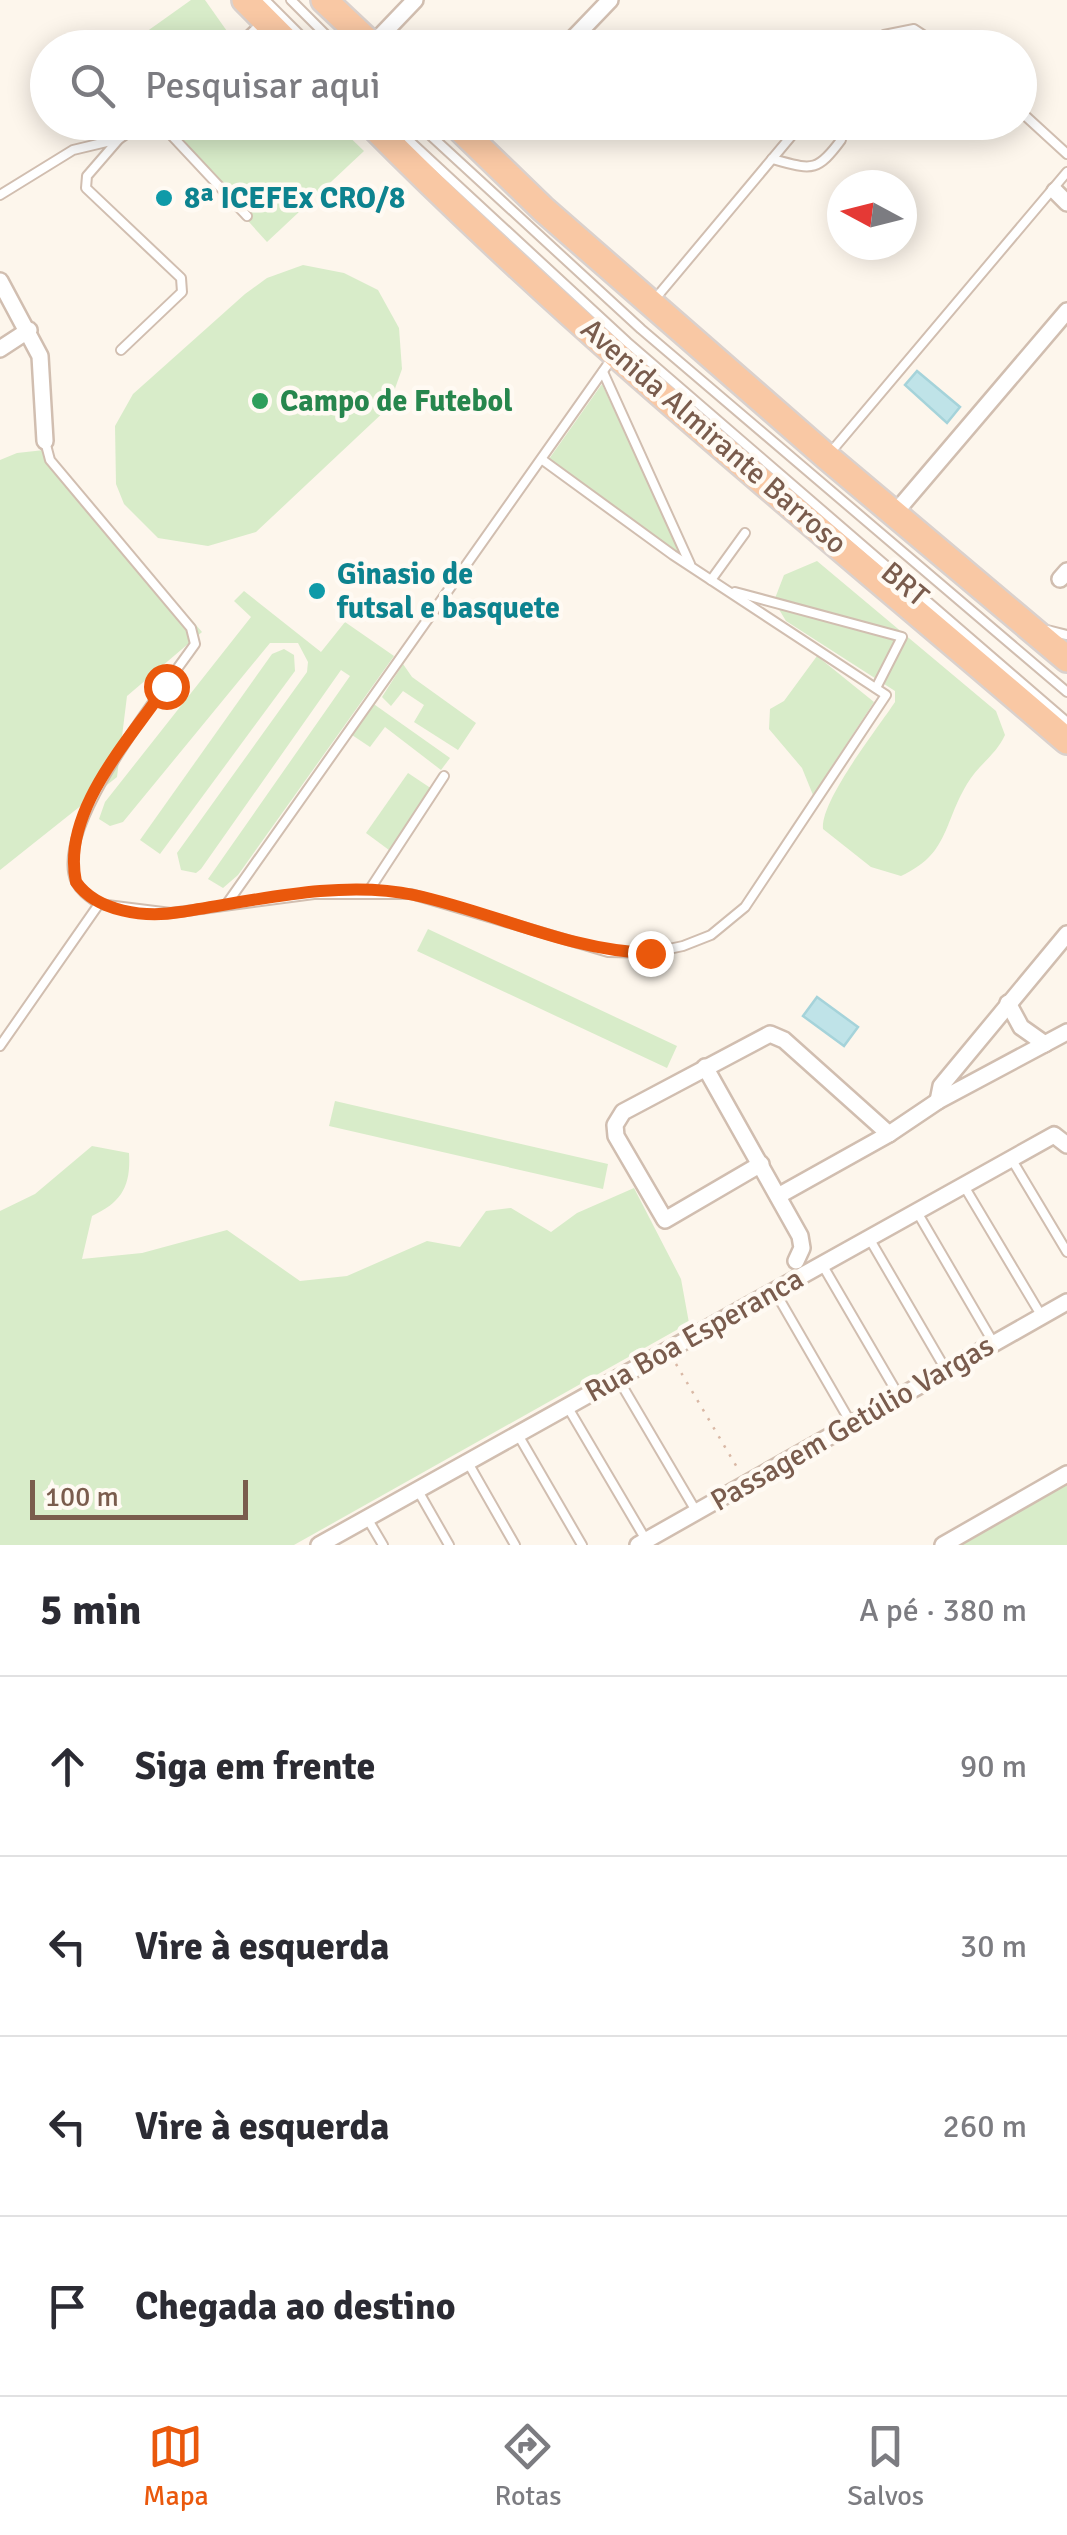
<!DOCTYPE html>
<html lang="pt">
<head>
<meta charset="utf-8">
<style>
  body { margin:0; font-family:Signika,sans-serif; background:#f7f7f7; color:#2b2b33 }
  .compass { position:absolute; left:827px; top:170px; width:90px; height:90px; border-radius:50%; background:#fff; box-shadow:0 5px 25px #0003; rotate:277deg }
  .scale { position:absolute; left:30px; bottom:25px; width:218px; box-sizing:border-box; padding-left:10px; border:5px solid #7a5c4d; border-top:0; font-size:28px; line-height:35px; white-space:nowrap; color:#7a5c4d; -webkit-text-stroke:8px #fffaf3; paint-order:stroke }
  .stop { position:absolute; width:30px; height:30px; margin:-22px; border:8px solid #ea580c; border-radius:50%; background:#fff }
  .stop.end { background:#ea580c; border-color:#fff; box-shadow:0 2px 10px #0008 }
  .list { margin:0; padding:0; list-style:none }
  h2 { display:flex; justify-content:space-between; align-items:center; height:130px; margin:0; padding:0 40px; font-size:42px }
  h2 small { font-size:32px; font-weight:400; color:#7c7c81 }
  .list li { display:grid; grid-template-columns:65px 1fr auto; gap:30px; align-items:center; box-sizing:border-box; height:180px; padding:0 40px; border-top:2px solid #e1e1e2 }
  .list b { display:block; font-size:38px; white-space:nowrap }
  .list em { font-size:32px; font-style:normal; color:#7c7c81 }
  .icon { flex:none; width:55px; height:55px; fill:none; stroke:currentColor; stroke-width:2; stroke-linecap:round; stroke-linejoin:round }
  .map { position:relative; flex:none; width:1067px; height:1545px; overflow:hidden }
  .search { position:absolute; background:#fff; box-shadow:0 5px 25px #0003; left:30px; right:30px; top:30px; height:110px; display:flex; align-items:center; gap:25px; box-sizing:border-box; padding:0 35px; border-radius:55px; color:#7c7c81; font-size:38px }
  .sheet { height:850px; background:#fff }
  nav { display:flex; justify-content:space-around; align-items:center; box-sizing:border-box; height:140px; border-top:2px solid #e1e1e2; background:#fff; font-size:28px; color:#7c7c81 }
  nav a { display:grid; justify-items:center; gap:5px }
  nav .on { color:#ea580c }
  .map>svg:first-child { display:block }
</style>
</head>
<body>
<div class="map">
<svg width="1067" height="1545" viewBox="0 0 1067 1545">
  <rect width="100%" height="100%" fill="#fdf6ec"/>
  <g fill="#d8ecc9">
    <polygon points="191,0 205,0 229,34 210,47 125,47"/>
    <polygon points="166,122 335,123 364,151 267,242 162,126"/>
    <polygon points="303,265 344,273 378,290 399,328 402,369 388,408 256,532 208,546 158,538 124,504 116,484 115,426 133,394 245,294 267,278"/>
    <polygon points="602,384 684,559 549,459"/>
    <polygon points="44,450 202,632 127,696 117,777 0,870 0,460 17,453"/>
    <path d="M817,561L996,711L1005,735C996,755 978,765 967,784C943,824 949,854 901,876L871,867L823,829C820,801 878,728 895,702V691L786,621L774,601L784,575Z"/>
    <polygon points="244,591 321,652 345,622 394,656 238,875 223,888 208,879 350,676 341,670 201,869 196,873 181,870 177,853 307,672 308,662 298,643 270,643 123,822 110,826 99,819 105,802 251,617 234,601"/>
    <polygon points="284,649 294,655 295,671 160,854 140,840 272,654"/>
    <polygon points="817,656 874,702 813,795 802,768 769,729 770,709 784,701"/>
    <polygon points="403,664 412,677 476,723 458,750 414,722 424,705 403,691 391,706 382,697"/>
    <polygon points="368,700 450,758 441,770 385,727 370,747 349,733"/>
    <polygon points="408,773 432,789 389,850 366,833"/>
    <polygon points="428,929 677,1046 667,1068 417,951"/>
    <polygon points="335,1101 608,1164 603,1189 329,1126"/>
    <path d="M92,1146L129,1153C131,1186 122,1202 92,1216L82,1259L142,1253L227,1230L300,1281L347,1276L427,1241L460,1247L486,1211L511,1208L551,1232L577,1213L634,1188L681,1279L689,1323L294,1545H0V1211L35,1194Z"/>
    <polygon points="1067,1483 1067,1545 953,1545"/>
  </g>
  <g fill="#bfe3e8" stroke="#a5d3da" stroke-width="2.5">
    <polygon points="917,371 960,407 947,423 905,385"/>
    <polygon points="817,997 858,1027 844,1046 803,1016"/>
  </g>
  <g fill="none" stroke-linecap="round" stroke-linejoin="round">
    <defs>
      <g id="service">
        <polyline points="265,0 313,48"/>
        <polyline points="291,0 339,48"/>
        <polyline points="866,48 884,35 914,29 943,48"/>
        <polyline points="1020,111 1067,154"/>
        <polyline points="159,122 247,216"/>
        <polyline points="389,122 627,342 1067,722"/>
        <polyline points="416,122 641,329 1067,692"/>
        <polyline points="119,139 87,176 86,188 181,278 182,292 121,350"/>
        <path d="M772,159C811,169 816,174 841,140L839,122"/>
        <polyline points="0,195 73,150 119,139 144,122"/>
        <polyline points="655,299 803,122"/>
        <polyline points="603,372 690,564"/>
        <path d="M45,441L50,460L191,628L195,644C163,690 51,829 76,882C81,892 91,898 99,904"/>
        <polyline points="830,453 1067,172"/>
        <polyline points="711,580 745,533"/>
        <polyline points="735,592 902,637 876,688"/>
        <polyline points="1047,630 1067,635"/>
        <polyline points="368,892 444,776"/>
        <polyline points="226,905 613,357"/>
        <polyline points="0,1046 99,904 171,913 314,894 411,894 608,952 650,953 683,946 711,935 745,907 886,695 673,555 544,461"/>
        <polyline points="1012,1160 1067,1252"/>
        <polyline points="964,1186 1041,1315"/>
        <polyline points="917,1212 993,1342"/>
        <polyline points="869,1238 946,1370"/>
        <polyline points="823,1266 899,1396"/>
        <polyline points="774,1290 851,1423"/>
        <polyline points="617,1377 696,1511"/>
        <polyline points="567,1406 646,1540"/>
        <polyline points="517,1433 582,1545"/>
        <polyline points="467,1461 515,1545"/>
        <polyline points="417,1489 449,1545"/>
        <polyline points="367,1518 383,1545"/>
      </g>
      <g id="minor">
        <polyline points="247,42 268,22"/>
        <polyline points="372,45 415,0"/>
        <polyline points="564,48 610,0"/>
        <polyline points="474,144 494,122"/>
        <polyline points="1055,191 1067,203"/>
        <polyline points="0,281 40,356 45,441"/>
        <polyline points="0,349 29,330"/>
        <polyline points="894,514 1067,311"/>
        <polyline points="1060,579 1067,571"/>
        <polyline points="1067,934 941,1086 938,1101 1067,1032"/>
        <polyline points="1008,1003 1021,1027 1045,1044"/>
        <polyline points="705,1067 800,1236 802,1248 796,1261"/>
        <polyline points="761,1164 665,1220 616,1136 615,1125 623,1112 770,1034 784,1040 889,1134"/>
        <polyline points="778,1196 889,1134 938,1101"/>
        <polyline points="319,1545 1054,1135 1067,1145"/>
        <polyline points="638,1545 1067,1302"/>
        <polyline points="943,1545 1067,1474"/>
      </g>
      <g id="trunk">
        <polyline points="245,0 293,48"/>
        <polyline points="324,0 375,48"/>
        <path d="M369,122C587,343 832,538 1067,741"/>
        <polyline points="453,122 543,209 827,457 1067,659"/>
      </g>
    </defs>
    <use href="#service" stroke="#d1beb0" stroke-width="12"/>
    <use href="#minor" stroke="#d1beb0" stroke-width="20"/>
    <use href="#trunk" stroke="#dad1cd" stroke-width="30"/>
    <polyline stroke="#d9b8a5" stroke-width="2.5" stroke-dasharray="2.5 8" stroke-linecap="butt" points="676,1364 738,1469"/>
    <use href="#service" stroke="#fff" stroke-width="8"/>
    <use href="#minor" stroke="#fff" stroke-width="15"/>
    <use href="#trunk" stroke="#f9c8a4" stroke-width="25"/>
  </g>
  <g fill="none" stroke-linecap="round" stroke-linejoin="round">
    <path stroke="#ea580c" stroke-width="12" d="M166,686C129,741 61,811 76,882C97,912 145,918 180,912C253,901 341,879 414,895C494,912 569,951 650,953"/>
  </g>
  <g fill="#0f9aa8" stroke="#fffaf3" stroke-width="4">
    <circle cx="164" cy="198" r="10"/>
    <circle cx="317" cy="591" r="10"/>
  </g>
  <circle fill="#2e9e5b" stroke="#fffaf3" stroke-width="4" cx="260" cy="401" r="10"/>
  <g text-anchor="middle" stroke-width="9" stroke-linejoin="round" paint-order="stroke">
    <g font-size="30" font-weight="bold" fill="#0d838f" stroke="#fffaf3" text-anchor="start">
      <text x="184" y="208">8ª ICEFEx CRO/8</text>
      <text x="337" y="584">Ginasio de<tspan x="337" dy="34">futsal e basquete</tspan></text>
    </g>
    <g font-size="30" font-weight="bold" fill="#27864d" stroke="#fffaf3" text-anchor="start">
      <text x="280" y="411">Campo de Futebol</text>
    </g>
    <g font-size="30" fill="#7a5c4d" stroke="#fffaf3">
      <text transform="translate(714 436) rotate(41)" y="10">Avenida Almirante Barroso</text>
      <text transform="translate(905 584) rotate(40)" y="10">BRT</text>
      <text transform="translate(694 1335) rotate(-29)" y="10">Rua Boa Esperanca</text>
      <text transform="translate(852 1423) rotate(-30)" y="10">Passagem Getúlio Vargas</text>
    </g>
  </g>
</svg>
<svg class="compass" viewBox="-18 -18 36 36"><path d="M0-13l5 13h-10z" fill="#e53935"/><path d="M0 13l5-13h-10z" fill="#7c7c81"/></svg>
<div class="scale">100 m</div>
<div class="stop" style="left:166px;top:686px"></div>
<div class="stop end" style="left:650px;top:953px"></div>
<div class="search"><svg class="icon" aria-label="search" viewBox="0 0 24 24"><circle cx="10" cy="10" r="6"/><path d="M15 15l6 6"/></svg>Pesquisar aqui</div>
</div>
<section class="sheet">
<h2>5 min<small>A pé · 380 m</small></h2>
<ul class="list">
<li><svg class="icon" aria-label="ahead" viewBox="0 0 24 24"><path d="M12 20V5M6 11l6-6 6 6"/></svg><div><b>Siga em frente</b></div><em>90 m</em></li>
<li><svg class="icon" aria-label="left" viewBox="0 0 24 24"><path d="M17 20v-9H6M10 6l-5 5 5 5"/></svg><div><b>Vire à esquerda</b></div><em>30 m</em></li>
<li><svg class="icon" aria-label="left" viewBox="0 0 24 24"><path d="M17 20v-9H6M10 6l-5 5 5 5"/></svg><div><b>Vire à esquerda</b></div><em>260 m</em></li>
<li><svg class="icon" aria-label="arrive" viewBox="0 0 24 24"><path d="M6 21V4h12l-3 4 3 4H6"/></svg><div><b>Chegada ao destino</b></div></li>
</ul>
</section>
<nav>
<a class="on"><svg class="icon" aria-label="map" viewBox="0 0 24 24"><path d="M3 6l6-2 6 2 6-2v14l-6 2-6-2-6 2zM9 4v14M15 6v14"/></svg>Mapa</a>
<a><svg class="icon" aria-label="directions" viewBox="0 0 24 24"><path d="M12 3l9 9-9 9-9-9zM9 14v-3h6M13 9l2 2-2 2"/></svg>Rotas</a>
<a><svg class="icon" aria-label="saved" viewBox="0 0 24 24"><path d="M7 4h10v16l-5-4-5 4z"/></svg>Salvos</a>
</nav>
</body>
</html>
